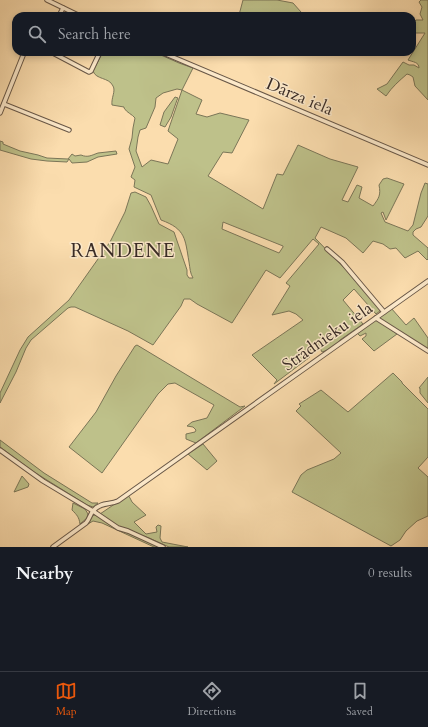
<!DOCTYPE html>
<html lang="en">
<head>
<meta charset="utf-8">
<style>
  body { margin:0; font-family:Cardo,serif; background:#20242c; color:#f1f3f6 }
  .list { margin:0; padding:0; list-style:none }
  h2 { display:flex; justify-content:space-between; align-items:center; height:52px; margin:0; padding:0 16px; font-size:17px }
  h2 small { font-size:13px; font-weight:400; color:#9ea1a6 }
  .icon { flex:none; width:22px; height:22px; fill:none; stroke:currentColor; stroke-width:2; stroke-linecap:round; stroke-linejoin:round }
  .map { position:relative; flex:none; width:428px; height:547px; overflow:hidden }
  .search { position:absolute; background:#171b24; box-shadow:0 2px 6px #0003; left:12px; right:12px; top:12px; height:44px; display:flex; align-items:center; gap:10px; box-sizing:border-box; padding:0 14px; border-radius:12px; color:#9ea1a6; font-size:15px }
  .sheet { height:124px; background:#171b24 }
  nav { display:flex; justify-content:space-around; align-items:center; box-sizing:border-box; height:56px; border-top:1px solid #363941; background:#171b24; font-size:11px; color:#9ea1a6 }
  nav a { display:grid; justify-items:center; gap:2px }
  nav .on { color:#ea580c }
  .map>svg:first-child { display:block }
</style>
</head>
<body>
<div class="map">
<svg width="428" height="547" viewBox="0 0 428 547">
  <rect width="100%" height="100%" fill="#fbddae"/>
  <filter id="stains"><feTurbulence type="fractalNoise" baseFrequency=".005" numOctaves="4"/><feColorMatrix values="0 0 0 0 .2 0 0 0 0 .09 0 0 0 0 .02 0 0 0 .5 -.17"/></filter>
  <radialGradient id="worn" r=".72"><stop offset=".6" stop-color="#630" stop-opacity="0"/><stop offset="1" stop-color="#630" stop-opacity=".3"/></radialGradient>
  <g fill="#bec18a" stroke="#7b7658" fill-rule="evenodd">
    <polygon points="243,0 277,0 293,3 301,12 299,16 241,16 239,15"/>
    <path d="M421,0H428V100L415,86L413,77L410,75L407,74C399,81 392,87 386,96L377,89L387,84L403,62L409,65H414L419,68C419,62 413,62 408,60L425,33H415L412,30V24L416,20H423L420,14L422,7L419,2Z"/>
    <path d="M103,52H154L179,63L193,68L182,90L202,100L196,114L207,117L220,113L249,120L232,153L223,152L208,176L263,209L277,174L283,175L298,145L330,159L358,167L342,200L348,202L357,185L362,187L359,198L373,206C379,198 381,195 379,185L383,179L387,178L404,184L386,220L383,212L381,213L385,222L408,231L413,225L421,193L425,183L428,184V216L421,227L416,229L413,232V235L428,248V259L427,260L418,251L405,258L396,248L390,249L383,244L373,241L363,253L346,238L321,227L315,238L347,271L381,310L376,314L354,289L343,300L363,324L340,340C337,346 328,350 322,352L317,342L307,354L310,357L274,384L277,380L252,355L303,320L296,314L289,311L272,315L290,286L286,283L319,244L313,239L280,278L266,270L232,323L197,304L190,299H184L181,306L153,345L128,331L75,307H71L68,308L31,340L26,348L16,372L0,403V393L20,350L28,337L69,300L110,242L125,212L131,193L135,192L146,197L151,206L159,224L174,232L187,270V275L189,278H193C190,273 190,268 189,262C185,239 186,229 161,220L151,195L134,187L135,180L131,177L135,167L129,149L132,138L133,128L135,118C132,114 127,113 124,108V107L112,105C111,98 116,91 113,86C109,77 96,80 93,71ZM177,89L182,90L168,131L178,139L168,164L151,160L142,167L136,151L138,137L140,130L146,128L155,107L156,98L163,93ZM223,222L283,246V247L279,253L222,229Z"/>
    <polygon points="175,97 178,98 177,100 171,117 165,127 160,125 164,112"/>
    <path d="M0,141L3,142V144L20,151L38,155L47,158L68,159L72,154L75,156L81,155C88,158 92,155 98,153C104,152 110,152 116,151L117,154L98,157L87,162L72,163L69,159L67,162L47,161L31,159L0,150Z"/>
    <polygon points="391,308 406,325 414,318 428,338 428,350 380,319 381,316"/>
    <polygon points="375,320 380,322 397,334 374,351 362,339 366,336 366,333 360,336 357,333"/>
    <polygon points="137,345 240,407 245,406 196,443 186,439 186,434 195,432 196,430 193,427 187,426 192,422 207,418 214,405 175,383 168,384 158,394 102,473 69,447 96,412 116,376 135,346"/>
    <polygon points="393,373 402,382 402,383 428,409 428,457 418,468 428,477 428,516 417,521 406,531 400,540 391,546 292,492 301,475 307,470 334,459 341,453 296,411 301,406 299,404 321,390 348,412"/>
    <polygon points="428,377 428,403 420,393 420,388 419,388"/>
    <polygon points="0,440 44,473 92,503 98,503 93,507 87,505 34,472 0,447"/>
    <polygon points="203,444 217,461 207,470 188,454"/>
    <polygon points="22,476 29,484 28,487 14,492"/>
    <polygon points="128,495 130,498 132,502 146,515 134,522 146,534 157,532 156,527 158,525 161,526 160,538 162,542 188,547 169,547 149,538 119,527 100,514"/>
    <path d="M73,503L85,509L88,514L87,518L80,524C79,517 77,515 72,510Z"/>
    <polygon points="94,515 98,516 114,527 160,547 154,547 102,523 93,521 88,524 91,517"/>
  </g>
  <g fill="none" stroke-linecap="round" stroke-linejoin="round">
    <defs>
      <g id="minor">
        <polyline points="47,0 80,16"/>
        <polyline points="59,16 63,8"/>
        <polyline points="51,52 89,72 91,71 100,52"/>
        <polyline points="161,52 428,165"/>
        <polyline points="4,104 69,130"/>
        <polyline points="0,113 24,53 25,52"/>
        <polyline points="327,249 342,262 384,312"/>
        <polyline points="376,318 428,351"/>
        <polyline points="0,450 43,481 93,511 118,528 128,531 163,547"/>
        <path d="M53,547L86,523C90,519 90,513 94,510C101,502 110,505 118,501L428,281"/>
      </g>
    </defs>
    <use href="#minor" stroke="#695848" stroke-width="5.5"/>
    <use href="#minor" stroke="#fce9ca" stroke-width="3.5"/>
  </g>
  <g text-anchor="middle" stroke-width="3" stroke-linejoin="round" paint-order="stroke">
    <g font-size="17" fill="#382b26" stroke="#fce9ca">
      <text transform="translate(300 96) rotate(23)" y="6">Dārza iela</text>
      <text transform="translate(327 336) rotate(-35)" y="6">Strādnieku iela</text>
    </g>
    <g font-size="19" letter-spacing="1" fill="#382b26" stroke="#fce9ca">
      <text x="123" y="257">RANDENE</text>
    </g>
  </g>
  <rect width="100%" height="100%" filter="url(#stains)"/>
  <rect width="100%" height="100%" fill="url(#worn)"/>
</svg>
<div class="search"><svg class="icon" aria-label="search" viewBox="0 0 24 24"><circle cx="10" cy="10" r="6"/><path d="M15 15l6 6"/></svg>Search here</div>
</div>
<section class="sheet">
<h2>Nearby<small>0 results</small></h2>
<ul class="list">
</ul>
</section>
<nav>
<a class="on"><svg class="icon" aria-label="map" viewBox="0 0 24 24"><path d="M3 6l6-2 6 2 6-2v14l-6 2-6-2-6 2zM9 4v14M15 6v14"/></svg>Map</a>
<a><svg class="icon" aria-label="directions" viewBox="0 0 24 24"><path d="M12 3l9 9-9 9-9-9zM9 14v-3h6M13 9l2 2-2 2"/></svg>Directions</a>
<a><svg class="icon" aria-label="saved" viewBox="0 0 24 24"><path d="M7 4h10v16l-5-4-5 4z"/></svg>Saved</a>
</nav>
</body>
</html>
